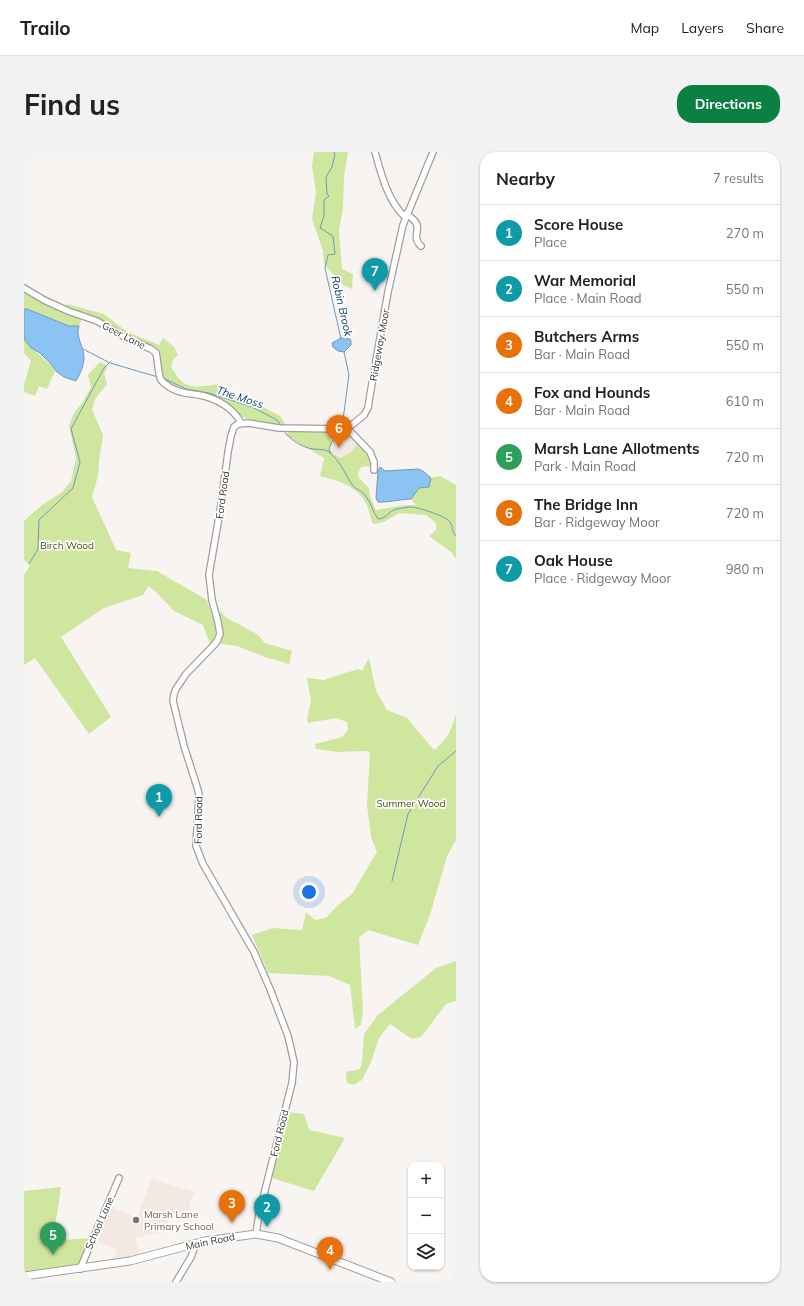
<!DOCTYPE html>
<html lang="en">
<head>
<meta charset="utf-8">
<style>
  body { margin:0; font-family:Mulish,sans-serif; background:#f2f2f2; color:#202124 }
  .controls { position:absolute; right:12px; bottom:12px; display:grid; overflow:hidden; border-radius:8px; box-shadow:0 1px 3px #0004 }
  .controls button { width:36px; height:36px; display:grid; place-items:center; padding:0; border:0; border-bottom:1px solid #e0e0e0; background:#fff; color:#202124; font:20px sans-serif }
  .you { position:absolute; left:285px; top:740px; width:14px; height:14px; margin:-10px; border:3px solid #fff; border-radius:50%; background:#1a73e8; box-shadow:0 0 0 6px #1a73e833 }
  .badge { display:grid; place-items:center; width:26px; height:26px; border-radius:50%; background:#0b8043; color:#fff; font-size:13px; font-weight:700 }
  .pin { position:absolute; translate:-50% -33px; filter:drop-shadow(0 1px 2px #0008) }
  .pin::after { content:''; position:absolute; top:21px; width:14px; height:12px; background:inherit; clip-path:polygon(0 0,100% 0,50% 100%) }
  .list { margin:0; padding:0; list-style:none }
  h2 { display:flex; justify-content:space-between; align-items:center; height:52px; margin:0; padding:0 16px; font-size:17px }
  h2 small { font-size:13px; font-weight:400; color:#757577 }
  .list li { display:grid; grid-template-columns:26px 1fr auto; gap:12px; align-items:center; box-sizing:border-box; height:56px; padding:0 16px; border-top:1px solid #e0e0e0 }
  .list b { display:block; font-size:15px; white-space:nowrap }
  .list p { margin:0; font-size:13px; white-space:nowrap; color:#757577 }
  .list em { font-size:13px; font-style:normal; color:#757577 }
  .icon { flex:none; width:22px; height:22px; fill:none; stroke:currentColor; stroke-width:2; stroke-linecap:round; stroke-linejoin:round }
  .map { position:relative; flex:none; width:432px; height:1130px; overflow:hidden; border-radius:16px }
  header { display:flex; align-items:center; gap:24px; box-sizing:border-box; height:56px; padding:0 20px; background:#fff; border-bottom:1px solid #e0e0e0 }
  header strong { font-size:19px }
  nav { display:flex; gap:22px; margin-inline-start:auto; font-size:14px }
  .intro { display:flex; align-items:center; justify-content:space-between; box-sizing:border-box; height:96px; padding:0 24px }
  h1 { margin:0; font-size:28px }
  .button { padding:10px 18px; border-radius:16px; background:#0b8043; color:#fff; font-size:14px; font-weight:700 }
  main { display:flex; gap:24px; padding:0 24px }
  aside { flex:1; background:#fff; border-radius:16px; box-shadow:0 1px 3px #0004 }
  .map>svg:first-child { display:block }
</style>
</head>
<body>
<header>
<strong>Trailo</strong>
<nav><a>Map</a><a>Layers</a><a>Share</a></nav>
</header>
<div class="intro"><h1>Find us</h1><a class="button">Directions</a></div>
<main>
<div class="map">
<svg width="432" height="1130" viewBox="0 0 432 1130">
  <rect width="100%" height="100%" fill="#f8f4f2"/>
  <g fill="#f4e8e2">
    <polygon points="322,279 334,292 327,300 316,306 308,301 305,297 308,291 316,282 321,281"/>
    <polygon points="127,1027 171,1040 166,1049 166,1059 147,1062 143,1071 143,1078 111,1086 116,1103 89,1109 93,1098 71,1088 86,1054 113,1066"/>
  </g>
  <g fill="#cfe69e">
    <polygon points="290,0 324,0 320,24 319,57 315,78 318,117 329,122 328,137 321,134 306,119 300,112 299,99 288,67 292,41 288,14"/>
    <polygon points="0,139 27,154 58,166 55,174 45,174 3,157 0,157"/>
    <path d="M43,152L80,162L102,179L135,193L139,186L150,195L154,203L149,208L147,214C160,240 171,235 196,232L195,241L232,251L256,264L263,274C251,273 238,272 227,269C219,266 215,261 209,257C191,246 154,244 141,228C135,221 134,208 132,199L42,157Z"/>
    <path d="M0,187C3,190 5,194 8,197C17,204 24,209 31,219L23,237L15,234L11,244L0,240V232L7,209L0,201Z"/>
    <path d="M76,210L84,214L80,222L83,232L71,247L68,258L79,283L75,309L74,324L68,345L92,398L107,401L104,416L133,419L183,448C188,465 199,475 186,492L179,473L150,459L131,439L124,434L119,443L80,456L37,485L87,565L65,582L11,506L0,513V423L6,413L0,408V369L18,353L37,341L47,329L52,306L45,274L50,261L58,251L67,235L64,223Z"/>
    <path d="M266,279H301L308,291L305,297L308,301L316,306L327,300L334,292C343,299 347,305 348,316L342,314L337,315L334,321L335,326L345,336L346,344L352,358L381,353H392L387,347L395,336L405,335L407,326L416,324L432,333V407L427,400L405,384L412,378V371L402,363L375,361L360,370L350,372L348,370C346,364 345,357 342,351C333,334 314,329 296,324L300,306L261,283Z"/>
    <polygon points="192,456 203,466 233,482 241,491 268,499 265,512 241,505 213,494 197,492 198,481"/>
    <path d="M345,506L352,539L363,558L383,566L410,598C424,587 427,579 432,562V688L423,704L406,763L394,793L344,778L335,786L339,859L337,873L331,877L326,833L305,824L244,821L228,783L249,776L278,778L282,760L291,768L302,766L314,753L328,742L353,700L347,685L343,653L346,601L343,599L313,600L292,597L291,592L318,585L324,578L323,570L312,566L284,571L283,567L287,549L283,526L300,528L334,517L338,519Z"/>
    <path d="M432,809V849L422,852L397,885L388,887L366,872L355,886L347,910L338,928L330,933L323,931L322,920C327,918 331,919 336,917L338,909L340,882L354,863L412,816Z"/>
    <polygon points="264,960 280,962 285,978 321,986 290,1039 248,1026"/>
    <polygon points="37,1035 33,1062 27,1089 65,1086 54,1113 0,1121 0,1039"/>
  </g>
  <g fill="#8bc3f3" stroke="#7298ba">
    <path d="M0,157H3L45,174H55C51,184 60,195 60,205C60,214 56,222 52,229L40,225L32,219L26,211L16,201L7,196L0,187Z"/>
    <polygon points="317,186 326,187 327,189 327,193 320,200 314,199 309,195 308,191"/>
    <path d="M356,315L361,319L394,317L399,319L407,326L405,335L395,336L387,347C380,347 359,351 354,350L352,346L354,319Z"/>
  </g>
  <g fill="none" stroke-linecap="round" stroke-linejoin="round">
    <g stroke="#7298ba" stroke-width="1">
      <polyline points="310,0 311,2 308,15 302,25 303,42 305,44 300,48 300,64 296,76 309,84 311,102 304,103 301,116 317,187"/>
      <polyline points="59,197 86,211 134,225"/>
      <polyline points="139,226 162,237 185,241 228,255 253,268 257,273"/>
      <polyline points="318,275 325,223 320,200"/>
      <path d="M260,279C265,287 279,296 289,297C295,298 301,296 306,301C316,309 320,320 327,331C330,337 337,338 341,343C347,350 348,359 354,367C364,366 364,359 373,357C377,356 384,355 388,355C396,356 422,364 426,370C429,375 428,380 432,384"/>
      <polyline points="307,301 305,298 307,291 316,280"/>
      <polyline points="5,412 14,397 15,368 49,336 56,310 47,277 80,216 85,211"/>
      <polyline points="368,729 384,662 414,614 432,599"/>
    </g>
    <defs>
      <g id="minor">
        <path d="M351,0C357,22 364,49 381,65"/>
        <path d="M382,62C405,76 384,82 397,94"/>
        <path d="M0,136L20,148L44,159L73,169L102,186L127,197L132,201C134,208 134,223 137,228C140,232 144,234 147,236C159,243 168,241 180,244C195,248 210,257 217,271"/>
        <polyline points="323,276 346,300 350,310 350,318"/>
        <polyline points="232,1082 235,1062 268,931 270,910 264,884 246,837 230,800 179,712 172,694 175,643 174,638 160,594 149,549 150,542 152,537 162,522 190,493 193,489 196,482 194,470 188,448 185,423 197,353 204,300 207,284 210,275 214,272 224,271 255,276 319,277 329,272 340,263 344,256 346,243 364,140 379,73 409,0"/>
        <polyline points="56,1117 95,1026"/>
        <polyline points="152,1130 167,1105 172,1091"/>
      </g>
      <polyline id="major" points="0,1124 106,1109 181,1089 232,1082 254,1086 367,1130"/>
    </defs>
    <use href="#minor" stroke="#a29e9c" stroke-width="8"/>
    <use href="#major" stroke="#a29e9c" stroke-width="9"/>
    <use href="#minor" stroke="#fff" stroke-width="5.5"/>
    <use href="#major" stroke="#fff" stroke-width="7"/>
  </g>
  <circle fill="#8d6e63" stroke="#fff" stroke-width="1.5" cx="112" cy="1068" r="4"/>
  <g text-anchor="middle" stroke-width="3.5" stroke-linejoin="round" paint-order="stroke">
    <g font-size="10" fill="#363534" stroke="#fff">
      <text transform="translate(100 183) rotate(27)" y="4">Geer Lane</text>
      <text transform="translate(355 193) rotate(-80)" y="4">Ridgeway Moor</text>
      <text transform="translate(198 343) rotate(-82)" y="4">Ford Road</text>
      <text transform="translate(174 668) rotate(-89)" y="4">Ford Road</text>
      <text transform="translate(255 981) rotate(-76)" y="4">Ford Road</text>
      <text transform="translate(75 1071) rotate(-66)" y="4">School Lane</text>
      <text transform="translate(186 1089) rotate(-12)" y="4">Main Road</text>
    </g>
    <g font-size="10" fill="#3f4d11" stroke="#fff">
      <text x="43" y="397">Birch Wood</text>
      <text x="387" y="655">Summer Wood</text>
    </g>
    <g font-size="10" fill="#785e54" stroke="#fff" text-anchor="start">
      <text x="120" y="1066">Marsh Lane<tspan x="120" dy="12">Primary School</tspan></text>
    </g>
    <g font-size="11" font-style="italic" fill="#073f66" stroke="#fff">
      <text transform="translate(318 154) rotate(77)" y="4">Robin Brook</text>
      <text transform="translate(216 245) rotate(18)" y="4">The Moss</text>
    </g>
  </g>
</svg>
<div class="controls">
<button>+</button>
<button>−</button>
<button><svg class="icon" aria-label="layers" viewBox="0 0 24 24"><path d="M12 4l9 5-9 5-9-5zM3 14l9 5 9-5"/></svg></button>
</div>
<div class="you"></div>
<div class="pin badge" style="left:135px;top:665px;background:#0f9aa8">1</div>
<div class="pin badge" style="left:243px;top:1075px;background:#0f9aa8">2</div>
<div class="pin badge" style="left:208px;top:1071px;background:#e8710a">3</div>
<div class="pin badge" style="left:306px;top:1118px;background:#e8710a">4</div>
<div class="pin badge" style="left:29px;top:1103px;background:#2e9e5b">5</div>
<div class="pin badge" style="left:315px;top:296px;background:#e8710a">6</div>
<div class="pin badge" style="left:351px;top:139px;background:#0f9aa8">7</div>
</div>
<aside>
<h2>Nearby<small>7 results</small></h2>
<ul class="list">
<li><span class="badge" style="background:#0f9aa8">1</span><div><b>Score House</b><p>Place</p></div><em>270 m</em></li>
<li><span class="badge" style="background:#0f9aa8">2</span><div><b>War Memorial</b><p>Place · Main Road</p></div><em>550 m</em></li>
<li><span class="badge" style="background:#e8710a">3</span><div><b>Butchers Arms</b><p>Bar · Main Road</p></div><em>550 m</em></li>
<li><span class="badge" style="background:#e8710a">4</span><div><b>Fox and Hounds</b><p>Bar · Main Road</p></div><em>610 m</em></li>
<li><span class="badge" style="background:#2e9e5b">5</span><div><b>Marsh Lane Allotments</b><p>Park · Main Road</p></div><em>720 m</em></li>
<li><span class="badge" style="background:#e8710a">6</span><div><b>The Bridge Inn</b><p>Bar · Ridgeway Moor</p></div><em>720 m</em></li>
<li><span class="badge" style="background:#0f9aa8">7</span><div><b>Oak House</b><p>Place · Ridgeway Moor</p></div><em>980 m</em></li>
</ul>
</aside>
</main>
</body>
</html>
